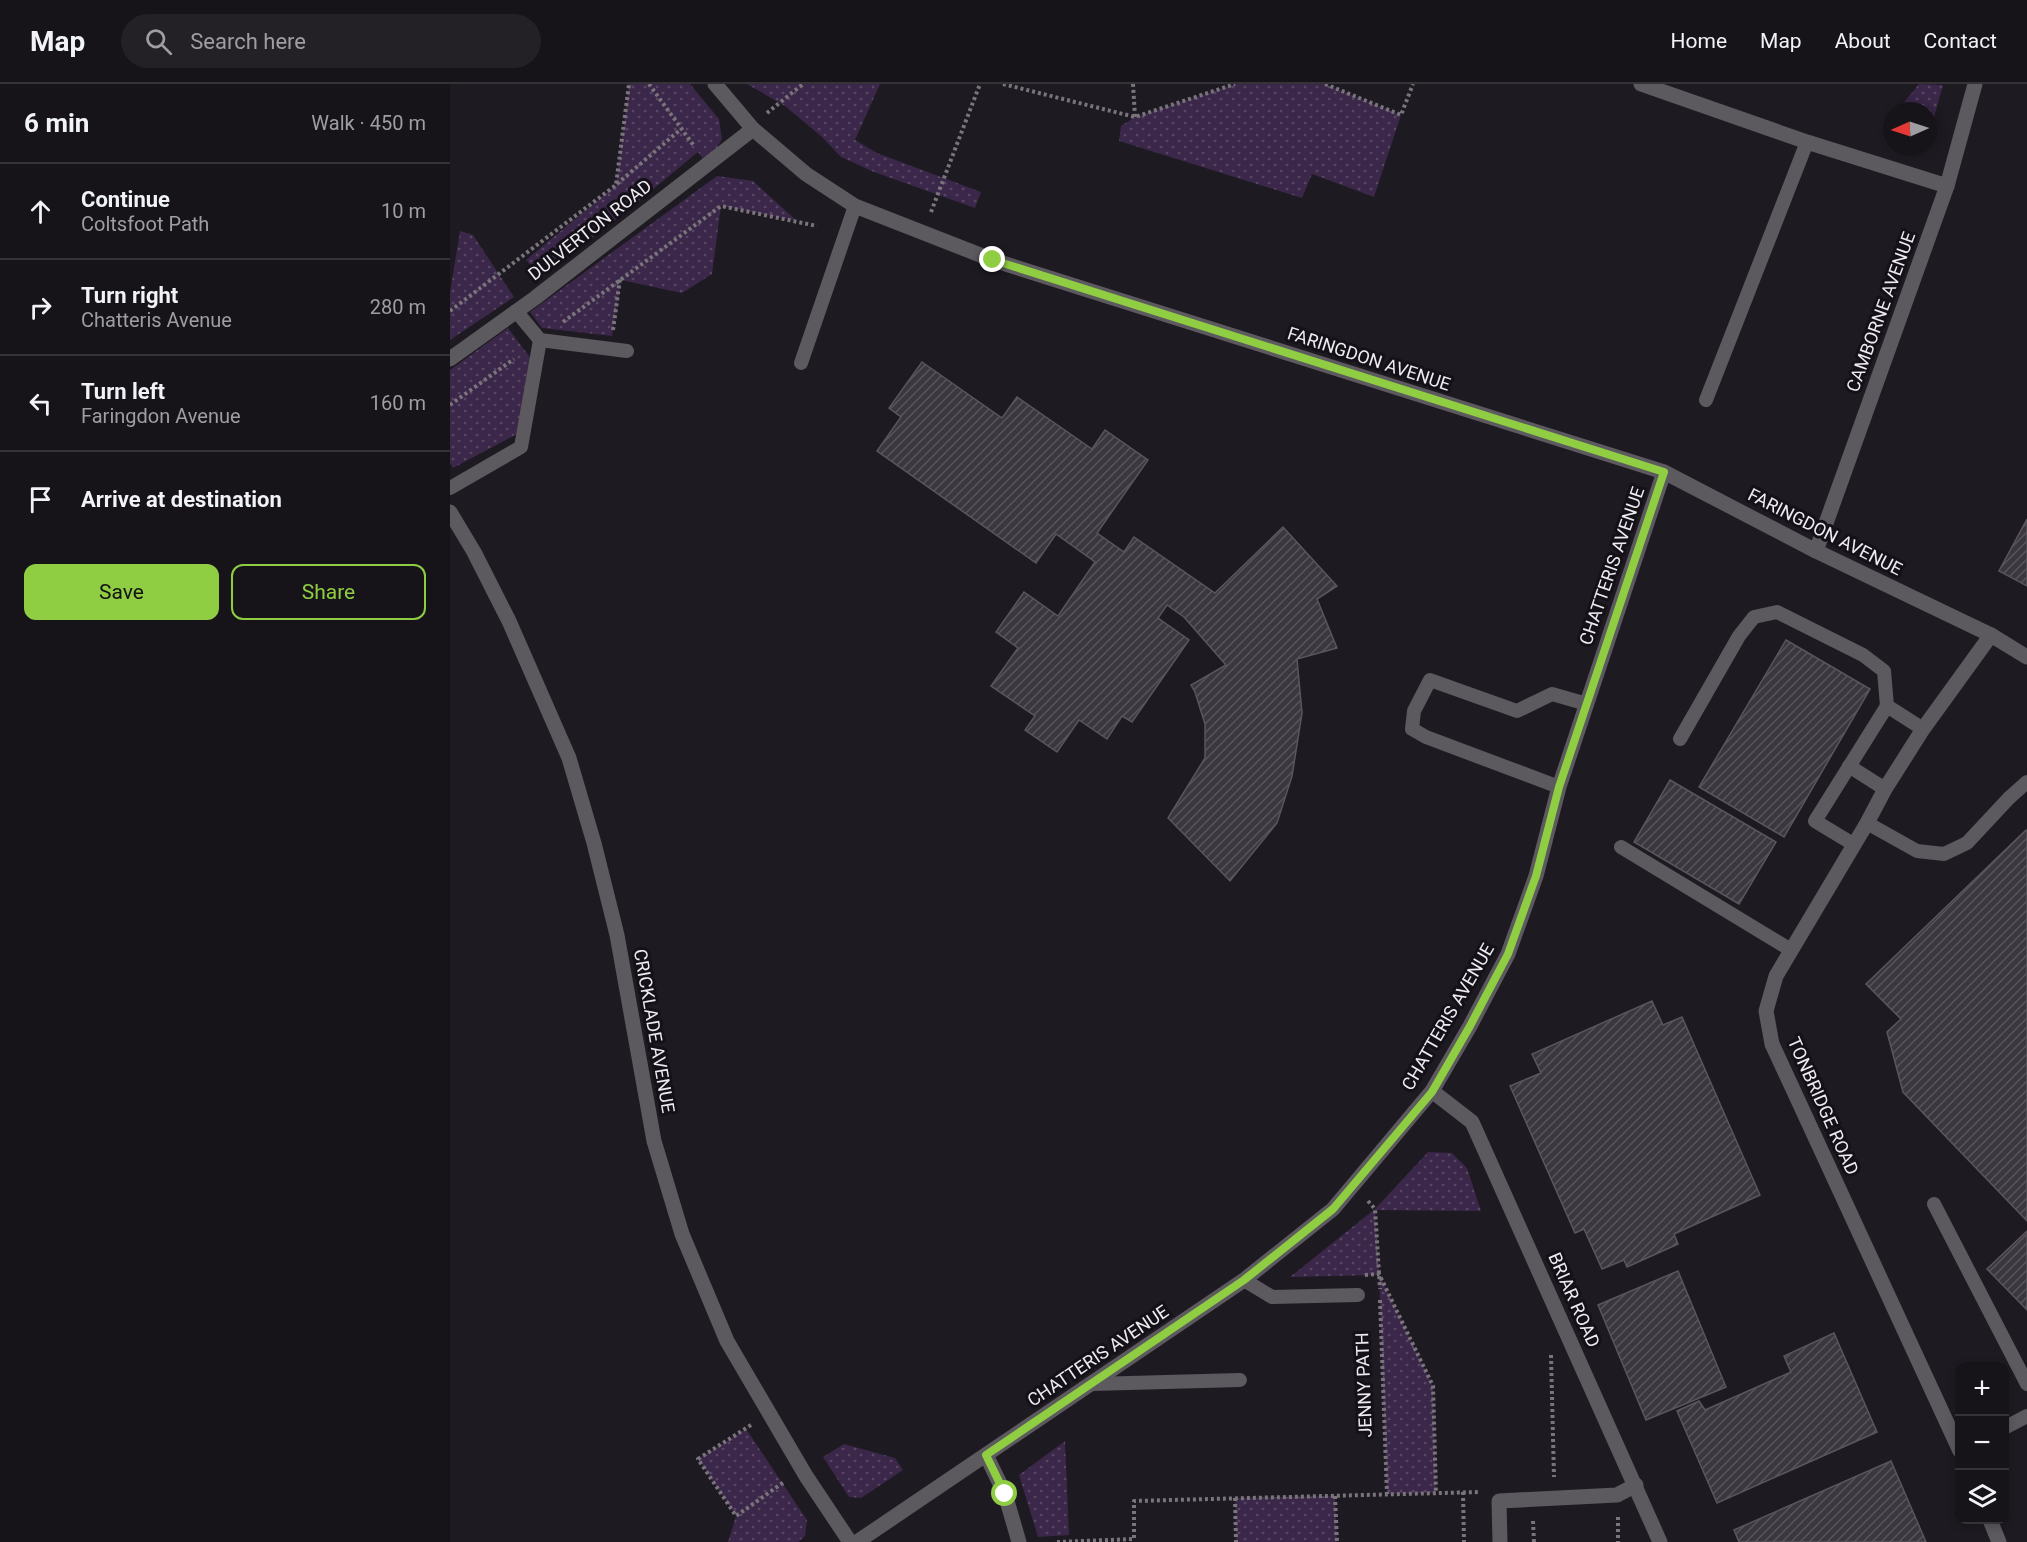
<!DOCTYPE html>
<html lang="en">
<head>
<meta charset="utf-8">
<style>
  body { margin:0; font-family:Roboto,sans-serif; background:#232126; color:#f1f3f6 }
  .controls { position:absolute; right:18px; bottom:18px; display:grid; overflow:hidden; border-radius:12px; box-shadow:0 3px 9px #0003 }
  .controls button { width:54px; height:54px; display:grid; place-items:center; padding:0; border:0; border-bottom:2px solid #353338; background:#161419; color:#f1f3f6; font:30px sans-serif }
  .compass { position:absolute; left:1433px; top:18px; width:54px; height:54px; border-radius:50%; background:#161419; box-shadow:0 3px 9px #0003; rotate:267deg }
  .stop { position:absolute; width:18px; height:18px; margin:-14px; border:4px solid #8fcd42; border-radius:50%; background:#fff }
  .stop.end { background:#8fcd42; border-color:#fff; box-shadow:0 2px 6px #0008 }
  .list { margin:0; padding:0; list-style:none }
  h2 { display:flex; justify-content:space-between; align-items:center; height:78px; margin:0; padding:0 24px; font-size:26px }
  h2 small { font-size:20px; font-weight:400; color:#9e9ea2 }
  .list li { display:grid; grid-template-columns:39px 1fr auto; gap:18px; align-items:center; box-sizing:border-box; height:96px; padding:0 24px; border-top:2px solid #353338 }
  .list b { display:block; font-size:22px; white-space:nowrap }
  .list p { margin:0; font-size:20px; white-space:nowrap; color:#9e9ea2 }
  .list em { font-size:20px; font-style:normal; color:#9e9ea2 }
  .actions { display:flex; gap:12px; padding:18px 24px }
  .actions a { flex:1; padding:14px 0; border:2px solid #8fcd42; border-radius:12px; text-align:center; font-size:21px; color:#8fcd42 }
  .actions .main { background:#8fcd42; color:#111 }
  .icon { flex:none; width:33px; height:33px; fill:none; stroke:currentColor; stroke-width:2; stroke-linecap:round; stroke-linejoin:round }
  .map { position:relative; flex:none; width:1577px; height:1458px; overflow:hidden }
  header { display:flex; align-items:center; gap:36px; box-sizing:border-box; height:84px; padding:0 30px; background:#161419; border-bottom:2px solid #353338 }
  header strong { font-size:28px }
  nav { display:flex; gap:33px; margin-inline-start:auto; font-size:21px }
  .search { width:420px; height:54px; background:#232126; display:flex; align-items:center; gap:15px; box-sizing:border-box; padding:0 21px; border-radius:33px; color:#9e9ea2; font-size:22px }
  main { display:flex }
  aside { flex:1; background:#161419 }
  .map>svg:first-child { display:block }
</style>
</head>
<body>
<header>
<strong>Map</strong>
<div class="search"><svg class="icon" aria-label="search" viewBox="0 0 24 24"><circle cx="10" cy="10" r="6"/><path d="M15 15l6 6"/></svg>Search here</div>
<nav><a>Home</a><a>Map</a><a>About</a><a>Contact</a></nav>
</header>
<main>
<aside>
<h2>6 min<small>Walk · 450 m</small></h2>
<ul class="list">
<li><svg class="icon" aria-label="ahead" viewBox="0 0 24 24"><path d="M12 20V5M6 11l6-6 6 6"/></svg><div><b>Continue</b><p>Coltsfoot Path</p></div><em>10 m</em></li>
<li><svg class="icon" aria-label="right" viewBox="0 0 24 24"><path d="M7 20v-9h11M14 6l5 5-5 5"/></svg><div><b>Turn right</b><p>Chatteris Avenue</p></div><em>280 m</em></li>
<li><svg class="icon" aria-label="left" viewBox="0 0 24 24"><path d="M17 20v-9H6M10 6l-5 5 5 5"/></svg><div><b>Turn left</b><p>Faringdon Avenue</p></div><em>160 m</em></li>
<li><svg class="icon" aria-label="arrive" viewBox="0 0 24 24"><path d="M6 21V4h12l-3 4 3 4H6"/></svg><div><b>Arrive at destination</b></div></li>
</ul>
<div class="actions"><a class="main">Save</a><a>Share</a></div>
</aside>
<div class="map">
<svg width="1577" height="1458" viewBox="0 0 1577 1458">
  <defs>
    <pattern id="grass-dots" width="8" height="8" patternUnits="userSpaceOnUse" patternTransform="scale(1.5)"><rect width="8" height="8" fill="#3b2749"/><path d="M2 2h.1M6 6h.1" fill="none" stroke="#584664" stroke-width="1.8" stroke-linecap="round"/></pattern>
    <pattern id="building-hatch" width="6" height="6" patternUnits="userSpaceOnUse" patternTransform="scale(1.5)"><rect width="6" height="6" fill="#3b373f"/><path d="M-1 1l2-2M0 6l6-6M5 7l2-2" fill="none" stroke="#58545b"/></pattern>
  </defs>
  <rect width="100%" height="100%" fill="#1e1a21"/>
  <g fill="url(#grass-dots)">
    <polygon points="179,0 240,0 269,35 272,55 257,80 248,68 173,130 91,193 76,176 166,101"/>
    <polygon points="297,0 430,0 405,56 427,69 531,108 525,124 424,88 391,73 372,53 335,22"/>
    <polygon points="785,0 875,0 951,31 924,113 862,90 852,114 669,57 671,42 685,33"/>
    <polygon points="1469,0 1493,1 1478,55 1478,27 1447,27"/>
    <polygon points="267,92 303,97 347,137 271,122 262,190 232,209 171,196 162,252 92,244 80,228"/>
    <polygon points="10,147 23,151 64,213 0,256 0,209"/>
    <polygon points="58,244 82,276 69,349 3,384 0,379 0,286"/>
    <polygon points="978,1068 1002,1069 1017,1084 1031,1127 925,1126 929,1190 983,1302 986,1409 937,1410 929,1191 840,1193 925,1125"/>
    <polygon points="296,1345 357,1436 355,1452 348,1458 278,1458 286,1432 248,1375"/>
    <polygon points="615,1357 619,1451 588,1453 569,1391"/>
    <polygon points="394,1360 445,1374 453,1386 411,1414 399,1413 373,1373"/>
    <polygon points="885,1412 887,1458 786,1458 785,1414"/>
  </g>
  <g fill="url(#building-hatch)" stroke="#5b565e" stroke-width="1.5">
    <polygon points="472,278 552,334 567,313 642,365 655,346 698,376 647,449 674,468 684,453 765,509 833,443 887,502 867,515 887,564 847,575 852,629 842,692 827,739 780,797 718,734 755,674 755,640 745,608 741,601 776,581 734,533 717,521 708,534 739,556 682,638 672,632 657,655 629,636 607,668 575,646 585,632 541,602 568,564 546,548 574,508 608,532 645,478 606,450 586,479 427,367 451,333 439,324"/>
    <polygon points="1577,435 1577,502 1549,487"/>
    <polygon points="1336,556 1420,605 1334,753 1249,703"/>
    <polygon points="1220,696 1326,758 1289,820 1184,758"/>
    <polygon points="1576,746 1577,747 1577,1137 1453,1008 1437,948 1451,935 1416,900"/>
    <polygon points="1202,917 1213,941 1232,933 1310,1111 1224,1150 1228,1160 1177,1183 1174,1176 1152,1185 1134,1145 1125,1149 1060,1002 1091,989 1082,970"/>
    <polygon points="1577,1147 1577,1226 1537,1185"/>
    <polygon points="1228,1187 1276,1303 1196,1336 1148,1221"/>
    <polygon points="1384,1249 1427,1348 1267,1419 1227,1327 1249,1317 1255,1326 1341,1288 1334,1272"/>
    <polygon points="1441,1377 1476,1458 1289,1458 1284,1446"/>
  </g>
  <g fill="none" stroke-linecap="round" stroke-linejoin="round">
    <g stroke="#79757b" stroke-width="4" stroke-dasharray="3 3" stroke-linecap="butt">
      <polyline points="199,0 244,62"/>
      <polyline points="553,0 685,33 785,0"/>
      <polyline points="683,0 685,33"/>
      <polyline points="875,0 951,31 963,0"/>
      <polyline points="317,29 353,0"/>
      <polyline points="167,100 231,45"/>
      <polyline points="481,128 530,0"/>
      <polyline points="0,227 166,101 179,0"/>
      <polyline points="113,238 271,122 367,142"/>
      <polyline points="163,246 170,195"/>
      <polyline points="0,321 64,275"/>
      <polyline points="918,1117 925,1125 930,1205"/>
      <polyline points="915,1191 929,1190 983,1302 986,1409"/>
      <polyline points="930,1216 937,1410"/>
      <polyline points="1101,1271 1104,1393"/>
      <polyline points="301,1341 248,1375 286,1432 334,1398"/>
      <polyline points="1013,1408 1014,1458"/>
      <polyline points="885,1412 887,1458"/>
      <polyline points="785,1414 786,1458"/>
      <polyline points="1168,1433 1168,1458"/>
      <polyline points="1083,1437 1084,1458"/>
      <polyline points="607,1458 684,1455 684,1417 1030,1408"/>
    </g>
    <g stroke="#5c5a5e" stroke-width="14">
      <polyline points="66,227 90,256 177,267"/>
      <polyline points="351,279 405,122"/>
      <polyline points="1256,316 1357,58"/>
      <polyline points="0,404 71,363 90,256"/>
      <polyline points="1230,655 1289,552 1304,533 1327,528 1413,571 1434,587 1437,622 1473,645"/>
      <polyline points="1399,682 1435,705"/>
      <polyline points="1109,703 976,653 962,645 964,627 980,596 1067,627 1102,610 1137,620"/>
      <polyline points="1417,739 1467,767 1494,770 1517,759 1559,714 1577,698"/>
      <polyline points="1403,760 1365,737 1437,622"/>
      <polyline points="1171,763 1341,866"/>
      <polyline points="1484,1120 1577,1300"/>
      <polyline points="794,1196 822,1213 908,1211"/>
      <polyline points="642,1300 790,1296"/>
      <polyline points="1554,1344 1577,1332"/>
    </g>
    <g stroke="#5c5a5e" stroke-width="15">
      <polyline points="1191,0 1357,58 1497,102"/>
      <polyline points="0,275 85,214 303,45"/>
      <polyline points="0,428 24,468 59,537 119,674 144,759 167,851 204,1057 232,1150 277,1257 356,1392 400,1458"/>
      <polyline points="982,1007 1022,1038 1210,1458"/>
      <polyline points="1510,1367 1322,960 1316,927 1326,892 1417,739 1435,705 1473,645 1541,551"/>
      <polyline points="536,1371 555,1410 569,1458"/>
      <polyline points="1540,1436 1549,1458"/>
      <polyline points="407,1458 794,1196 883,1125 982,1007 1020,942 1058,870 1086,792 1109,703 1214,388"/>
      <polyline points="1050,1458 1049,1417 1167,1411 1186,1401"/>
    </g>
    <g stroke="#5c5a5e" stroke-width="15">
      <polyline points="265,0 303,45 356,90 405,122 543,176 1214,388 1366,467 1541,551 1577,573"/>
      <polyline points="1366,467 1497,102 1525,0"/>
    </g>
  </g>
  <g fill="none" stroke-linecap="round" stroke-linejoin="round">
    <polyline stroke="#8fcd42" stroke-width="8" points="543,176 1214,388 1109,703 1086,792 1058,870 1020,942 982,1008 883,1125 794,1196 536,1371 555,1410"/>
  </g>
  <g text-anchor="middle" stroke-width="6" stroke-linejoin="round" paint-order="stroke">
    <g font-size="18" fill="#efecf1" stroke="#151118">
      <text transform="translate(140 146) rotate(-38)" y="6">DULVERTON ROAD</text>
      <text transform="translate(1431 228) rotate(-70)" y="6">CAMBORNE AVENUE</text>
      <text transform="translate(919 275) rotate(18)" y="6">FARINGDON AVENUE</text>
      <text transform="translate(1375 448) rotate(27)" y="6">FARINGDON AVENUE</text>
      <text transform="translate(1162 482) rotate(-71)" y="6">CHATTERIS AVENUE</text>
      <text transform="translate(998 933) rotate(-60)" y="6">CHATTERIS AVENUE</text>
      <text transform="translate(204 947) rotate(80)" y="6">CRICKLADE AVENUE</text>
      <text transform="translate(1373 1022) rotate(66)" y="6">TONBRIDGE ROAD</text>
      <text transform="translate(1124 1216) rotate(66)" y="6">BRIAR ROAD</text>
      <text transform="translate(648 1272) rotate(-34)" y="6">CHATTERIS AVENUE</text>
      <text transform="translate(914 1301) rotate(-92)" y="6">JENNY PATH</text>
    </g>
  </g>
</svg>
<div class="controls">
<button>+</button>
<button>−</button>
<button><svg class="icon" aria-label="layers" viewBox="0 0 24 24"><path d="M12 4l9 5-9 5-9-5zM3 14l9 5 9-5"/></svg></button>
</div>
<svg class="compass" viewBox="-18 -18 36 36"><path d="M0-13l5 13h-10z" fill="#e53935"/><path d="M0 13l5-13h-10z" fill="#9e9ea2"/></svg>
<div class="stop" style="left:555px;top:1410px"></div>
<div class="stop end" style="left:543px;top:176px"></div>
</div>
</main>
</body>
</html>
